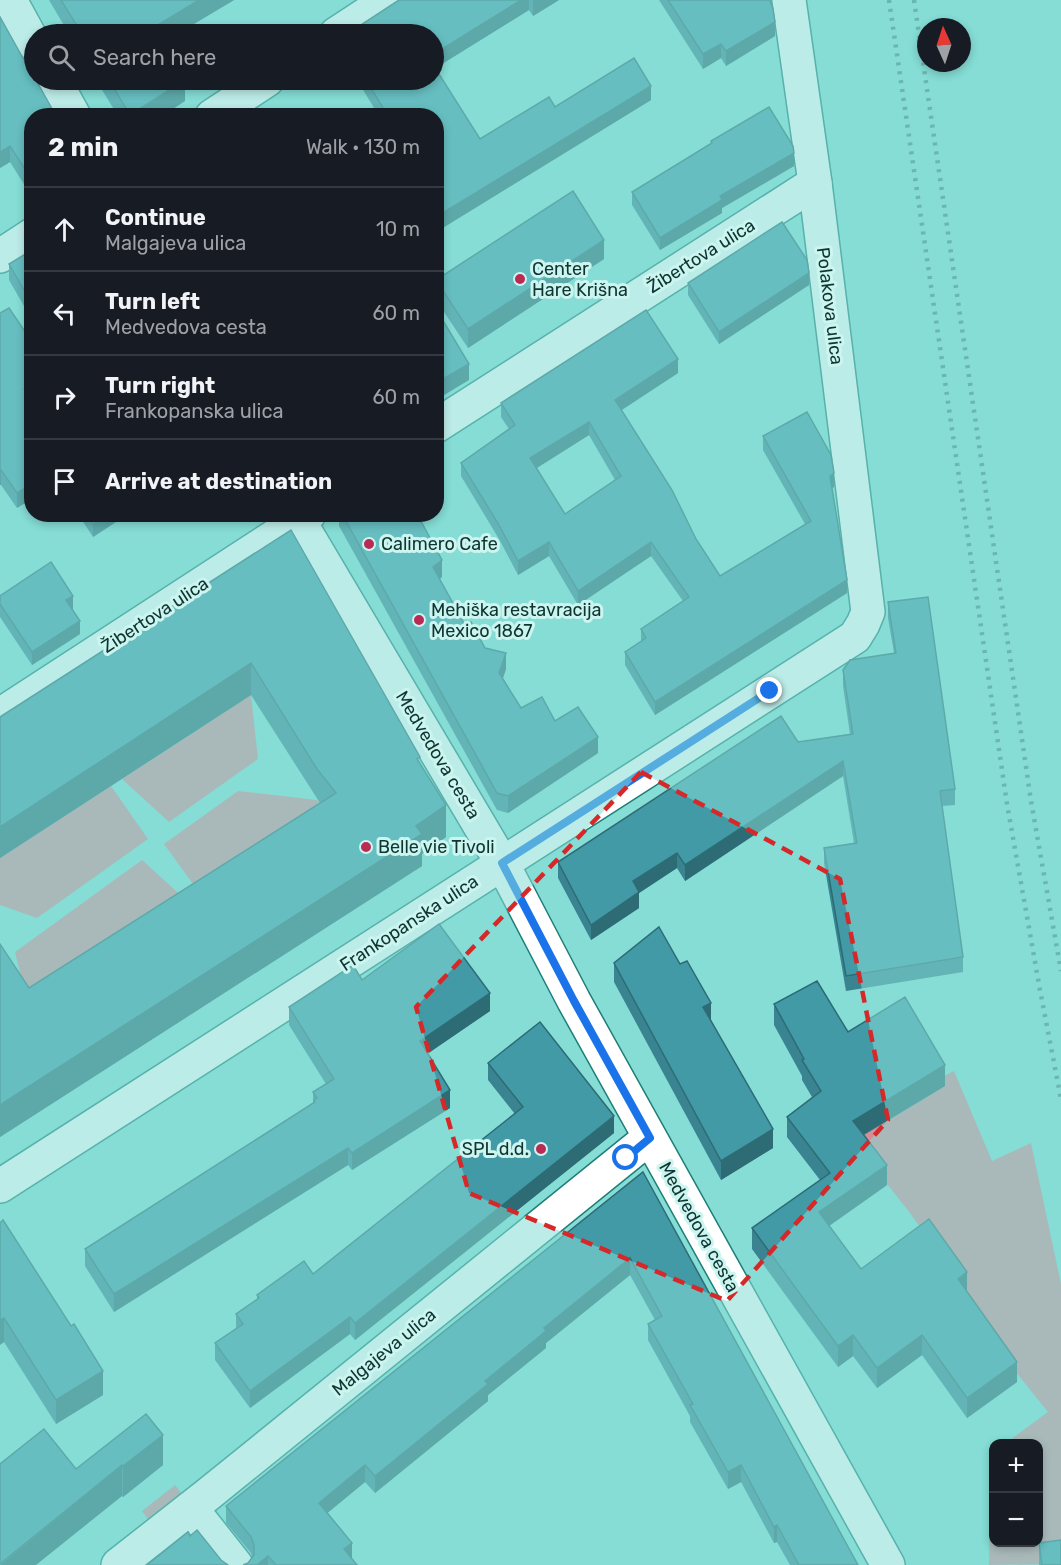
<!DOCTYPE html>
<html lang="en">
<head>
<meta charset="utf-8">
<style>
  body { margin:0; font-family:Rubik,sans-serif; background:#20242c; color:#f1f3f6 }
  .controls { position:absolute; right:18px; bottom:18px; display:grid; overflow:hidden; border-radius:12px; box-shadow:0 3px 9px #0003 }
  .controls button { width:54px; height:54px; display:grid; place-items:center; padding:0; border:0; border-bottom:2px solid #363941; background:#171b24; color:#f1f3f6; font:30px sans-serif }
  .compass { position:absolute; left:917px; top:18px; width:54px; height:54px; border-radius:50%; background:#171b24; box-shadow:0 3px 9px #0003; rotate:357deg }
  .stop { position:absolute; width:18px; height:18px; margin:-14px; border:4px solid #1a73e8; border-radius:50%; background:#fff }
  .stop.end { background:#1a73e8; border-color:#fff; box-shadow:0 2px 6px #0008 }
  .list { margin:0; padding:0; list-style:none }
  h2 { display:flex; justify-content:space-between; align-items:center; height:78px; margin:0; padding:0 24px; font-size:26px }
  h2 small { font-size:20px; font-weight:400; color:#9ea1a6 }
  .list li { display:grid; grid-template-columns:39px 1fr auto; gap:18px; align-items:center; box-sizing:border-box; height:84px; padding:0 24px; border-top:2px solid #363941 }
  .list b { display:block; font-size:22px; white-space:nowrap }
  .list p { margin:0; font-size:20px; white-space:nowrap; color:#9ea1a6 }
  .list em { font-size:20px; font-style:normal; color:#9ea1a6 }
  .icon { flex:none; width:33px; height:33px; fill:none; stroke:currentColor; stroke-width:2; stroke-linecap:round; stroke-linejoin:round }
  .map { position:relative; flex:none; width:1061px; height:1565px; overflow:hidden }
  .search { position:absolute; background:#171b24; box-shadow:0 3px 9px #0003; left:24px; top:24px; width:420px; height:66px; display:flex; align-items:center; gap:15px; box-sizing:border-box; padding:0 21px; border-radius:33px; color:#9ea1a6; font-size:22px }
  .panel { position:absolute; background:#171b24; box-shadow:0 3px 9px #0003; left:24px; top:108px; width:420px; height:414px; border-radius:24px }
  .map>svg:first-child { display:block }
</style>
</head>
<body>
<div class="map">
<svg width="1061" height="1565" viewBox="0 0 1061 1565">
  <rect width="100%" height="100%" fill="#85ddd5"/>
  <g fill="#d48e9a">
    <polygon points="251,695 258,759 169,822 122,779"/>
    <polygon points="111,786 148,839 37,918 0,905 0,858"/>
    <polygon points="238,791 317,800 336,824 209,906 164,844"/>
    <polygon points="142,860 198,911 31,1018 15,952"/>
    <polygon points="954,1071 992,1161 1031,1143 1061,1284 1061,1564 989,1565 991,1454 993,1452 994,1542 1038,1542 1038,1444 1006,1443 1048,1412 958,1300 967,1293 910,1213 853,1141 945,1086 940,1078"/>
    <polygon points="175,1485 181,1493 180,1501 152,1525 142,1511"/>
  </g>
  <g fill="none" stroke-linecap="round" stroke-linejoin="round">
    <defs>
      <g id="minor">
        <polyline points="10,0 34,44"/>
        <polyline points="336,34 388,0"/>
        <polyline points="54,80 74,116"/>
        <polyline points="212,116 267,80"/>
        <polyline points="0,256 32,235"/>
        <polyline points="436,426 815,183"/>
        <polyline points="295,514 502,863 574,1001 888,1565"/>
        <polyline points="0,715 309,514"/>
        <polyline points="0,1186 855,637 863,624 868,612 815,183 789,0"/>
        <polyline points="191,1508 236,1565"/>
        <polyline points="118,1565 206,1496 649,1138"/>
      </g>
    </defs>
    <use href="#minor" stroke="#1e7e78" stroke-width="36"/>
    <use href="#minor" stroke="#fff" stroke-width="33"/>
    <g stroke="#498883" stroke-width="4.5" stroke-dasharray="3 6" stroke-linecap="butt">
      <polyline points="889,0 1007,804 1040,990 1061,1099"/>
      <polyline points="914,0 1031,801 1061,971"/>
    </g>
  </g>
  <g fill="#398490" fill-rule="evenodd">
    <polygon points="49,0 234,0 177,34 69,34"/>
    <polygon points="399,0 559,0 533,16 529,10 435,68 480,139 555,107 651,100 436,232 436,116 379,116 357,80 434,80"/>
    <polygon points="659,0 770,0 775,36 726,66 721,58 703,69"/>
    <polygon points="0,17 32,116 32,197 10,162 0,168"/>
    <polygon points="96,80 185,80 185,101 162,116 118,116"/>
    <polygon points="711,141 794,166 722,208 722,213 660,250 632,205 632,192 711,143"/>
    <polygon points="32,250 32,320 9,280 9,264"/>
    <polygon points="604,259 468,348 436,300 436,280"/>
    <polygon points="688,283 809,285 719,344 688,295"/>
    <polygon points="0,313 30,400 17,508 1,485"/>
    <path d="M678,373L622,410L696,539L720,576L805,524L763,450V436L834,487L832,488L847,593L655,715L625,665V652L641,642V629L683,601L651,556L578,605L549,556L518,575L499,539L461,476V463L509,429L501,417V403ZM589,435L615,480L565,514L537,468Z"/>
    <polygon points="78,514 128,514 93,537"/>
    <polygon points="339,514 417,514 442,577 440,579 465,625 485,648 506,669 503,678 521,708 555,721 598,753 508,813 497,810 339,526"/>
    <polygon points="291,530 420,763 446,837 422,854 422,866 0,1137 0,944 29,988 320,803 251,695 0,858 0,717"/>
    <polygon points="0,596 73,609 72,609 80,634 32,665 0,617"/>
    <polygon points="888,602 955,789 955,805 942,806 963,957 963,972 846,991 824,863 824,848 854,843 843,776 685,881 677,868 639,893 639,908 591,940 558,878 558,862 798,742 850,734 843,686 843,670 894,653 888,618"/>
    <polygon points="614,963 711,1020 773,1148 721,1180 614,982"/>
    <polygon points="362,980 490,1011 428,1053 450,1108 352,1170 348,1165 114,1312 85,1266 85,1249 313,1103 313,1092 326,1084 289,1025 289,1007"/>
    <polygon points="774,1004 848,1032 945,1086 864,1135 887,1185 829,1226 861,1269 967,1293 1017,1382 967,1418 922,1355 877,1388 853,1356 838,1367 752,1249 752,1228 820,1180 787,1137 787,1117 812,1097 802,1080 802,1076 774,1025"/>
    <polygon points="488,1063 614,1133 355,1340 350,1334 250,1408 215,1360 215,1343 236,1329 236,1314 257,1299 257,1295 313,1274 515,1114 488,1080"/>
    <polygon points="643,1172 858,1565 790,1565 777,1542 774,1543 741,1482 728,1489 690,1422 690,1416 648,1340 648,1324 655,1320 630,1275 546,1343 546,1348 488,1395 488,1401 375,1493 365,1482 327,1513 352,1559 357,1565 243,1565 248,1563 252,1557 251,1553 226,1523 226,1506"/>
    <polygon points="0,1223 71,1326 103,1395 56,1424 4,1342"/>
    <polygon points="146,1414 163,1465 123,1497 76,1469"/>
    <polygon points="1039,1543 1061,1565 1039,1565"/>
  </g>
  <g fill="#2e6c75">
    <polygon points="199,0 234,0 177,34 156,34 156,26"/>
    <polygon points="521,0 529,0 529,10 434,69 434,54"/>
    <polygon points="535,0 559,0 533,16 533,1"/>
    <polygon points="775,22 775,36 726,66 726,51"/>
    <polygon points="721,44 721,58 703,69 703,54"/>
    <polygon points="185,80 185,101 162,116 130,116"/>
    <polygon points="651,86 651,100 436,232 436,217"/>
    <polygon points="10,146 10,162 0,168 0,152"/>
    <polygon points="794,153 794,166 722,208 722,213 660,250 660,238 720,196"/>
    <polygon points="604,240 604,259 468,348 468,329"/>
    <polygon points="809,273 809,285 719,344 719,332"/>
    <polygon points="678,359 678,373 615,414 615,400"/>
    <polygon points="469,364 469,380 436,400 436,383"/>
    <polygon points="32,385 32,400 24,404 24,389"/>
    <polygon points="589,422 589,435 530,472 530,458"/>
    <rect x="0" y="470" width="1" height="15"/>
    <polygon points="834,473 834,487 830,489 830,476"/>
    <polygon points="32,484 32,499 17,508 17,493"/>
    <polygon points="108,514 128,514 93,537 93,524"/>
    <polygon points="549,542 549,556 518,575 518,561"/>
    <polygon points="651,542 651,556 578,605 578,591"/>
    <polygon points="442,560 442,577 433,583 433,567"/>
    <polygon points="847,580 847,593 655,715 655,702"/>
    <polygon points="73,596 73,609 66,613 66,600"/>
    <polygon points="80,621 80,634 32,665 32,652"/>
    <polygon points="506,653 506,669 499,689 499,673"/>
    <polygon points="251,663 251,695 0,858 0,827"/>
    <polygon points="598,737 598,753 508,813 508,796"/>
    <polygon points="843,761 843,776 685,881 685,865"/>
    <polygon points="446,805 446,837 422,854 422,866 0,1137 0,1105 416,826"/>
    <polygon points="677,853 677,868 639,893 639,908 591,940 591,925 633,881"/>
    <polygon points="490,993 490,1011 420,1059 420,1041"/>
    <polygon points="711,1003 711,1022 703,1007"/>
    <polygon points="945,1065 945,1086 853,1141 853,1121"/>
    <polygon points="450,1090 450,1108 352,1170 352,1153"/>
    <polygon points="614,1116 614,1133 355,1340 355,1323"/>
    <polygon points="773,1129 773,1148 721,1180 721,1161"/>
    <polygon points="348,1148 348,1165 114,1312 114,1294"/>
    <polygon points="887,1165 887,1185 819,1233 819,1212"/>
    <polygon points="630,1258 630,1275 546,1343 546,1348 488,1395 488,1401 375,1493 375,1476 485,1381 544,1328"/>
    <polygon points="967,1272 967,1293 958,1279"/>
    <polygon points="350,1317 350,1334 250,1408 250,1391"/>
    <polygon points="4,1318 4,1342 0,1345 0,1320"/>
    <polygon points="853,1335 853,1356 838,1367 838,1346"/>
    <polygon points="922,1335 922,1355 877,1388 877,1368"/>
    <polygon points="1017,1362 1017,1382 967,1418 967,1398"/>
    <polygon points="103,1371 103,1395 56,1424 56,1400"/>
    <polygon points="163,1435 163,1465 123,1497 123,1466"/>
    <polygon points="122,1465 122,1496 36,1565 0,1565"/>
    <polygon points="365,1465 365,1482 319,1520 319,1503"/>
    <polygon points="741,1465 741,1482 728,1489 728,1472"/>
    <polygon points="777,1525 777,1542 774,1543 774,1527"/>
    <polygon points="352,1543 352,1560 344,1549"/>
    <polygon points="268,1556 268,1565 257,1565"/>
  </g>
  <g fill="#429aa7" stroke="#2e6c75" stroke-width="1.5" fill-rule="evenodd">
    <polygon points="61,0 199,0 156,26 161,34 82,34"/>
    <polygon points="399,0 521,0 434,54 434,34 347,34"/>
    <polygon points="668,0 770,0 773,9 775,22 726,51 721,44 703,54"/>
    <polygon points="0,17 34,78 34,80 36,80 56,116 32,116 32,180 10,146 0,152"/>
    <polygon points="634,58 651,86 436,217 436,116 388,116 366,80 434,80 434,66 480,139 549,97 555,107"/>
    <polygon points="109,80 185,80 130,115"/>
    <polygon points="769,107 793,146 794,153 720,196 722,200 660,238 632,192 712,143 711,141"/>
    <polygon points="573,191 604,240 468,329 436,280"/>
    <polygon points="782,222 807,260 809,273 719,332 688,283"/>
    <polygon points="32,250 32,304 9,264"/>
    <polygon points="9,308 32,342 32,385 24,389 32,403 32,484 17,493 1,470 0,470 0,313"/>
    <path d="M646,310L678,359L615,400L672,490L696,539L720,576L811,521L763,436L807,412L831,455L834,473L830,476L847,580L655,702L625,652L646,638L641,629L689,597L651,542L578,591L549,542L518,561L499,525L461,463L515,425L501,403ZM589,422L621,476L565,514L530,458Z"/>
    <polygon points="442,319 469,364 436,383 436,323"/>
    <polygon points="86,514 108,514 93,524"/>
    <polygon points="342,514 417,514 442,560 433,567 465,625 471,622 485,648 506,653 499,673 521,708 542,697 555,721 578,707 598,737 508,796 497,793"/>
    <polygon points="291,530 420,757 417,759 446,805 416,826 422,834 0,1105 0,944 29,988 336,793 317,769 251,663 0,827 0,717"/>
    <polygon points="51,562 73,596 66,600 80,621 32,652 0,604 0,596"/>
    <polygon points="928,597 955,789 940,791 963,957 846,976 824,848 857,843 843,761 685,865 677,853 633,881 639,892 591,925 558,862 781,716 798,742 853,734 843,670 850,660 896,653 888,602"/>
    <polygon points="439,924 490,993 420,1041 450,1090 352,1153 348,1148 114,1294 85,1249 315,1102 314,1100 317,1098 313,1092 334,1079 289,1007 353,965 362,980"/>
    <polygon points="659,927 680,964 687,961 711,1003 703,1007 773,1129 721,1161 614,963"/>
    <polygon points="817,981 848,1032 905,997 945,1065 853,1121 887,1165 819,1212 861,1269 929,1219 967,1272 958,1279 1017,1362 967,1398 922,1335 877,1368 853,1335 838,1346 752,1228 830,1173 787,1117 821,1091 802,1060 804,1059 774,1004"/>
    <polygon points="540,1022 614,1116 355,1323 350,1317 250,1391 215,1343 243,1324 236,1314 259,1298 257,1295 304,1261 313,1274 523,1107 488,1063"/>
    <polygon points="643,1172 858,1565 799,1565 777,1525 774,1527 741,1465 728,1472 690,1405 693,1404 648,1324 662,1316 630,1258 544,1328 546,1331 485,1381 488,1384 375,1476 365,1465 319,1503 352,1543 344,1549 357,1565 276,1565 268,1556 257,1565 243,1565 248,1563 254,1555 254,1545 251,1537 226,1506"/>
    <polygon points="3,1220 71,1326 74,1324 103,1371 56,1400 4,1318 0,1320 0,1223"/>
    <polygon points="146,1414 163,1435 123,1466 122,1465 0,1564 0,1464 44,1429 76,1469"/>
    <polygon points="197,1530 221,1560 228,1565 147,1565 188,1532 190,1536"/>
    <polygon points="1061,1540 1061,1565 1042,1565 1039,1543"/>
  </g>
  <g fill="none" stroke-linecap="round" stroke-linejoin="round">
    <polyline stroke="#1a73e8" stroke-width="8" points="626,1158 650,1138 574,1001 502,863 770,691"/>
  </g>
  <path d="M0 0H1061V1565H0ZM641,772L840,879L888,1120L727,1301L469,1193L416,1007Z" fill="#85ddd5" fill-opacity=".55" fill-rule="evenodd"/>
  <path fill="none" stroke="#d62828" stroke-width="4.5" stroke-dasharray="12 8" stroke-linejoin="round" d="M641,772L840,879L888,1120L727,1301L469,1193L416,1007Z"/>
  <g fill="#b92a55" stroke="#ccf5f0" stroke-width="2">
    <circle cx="520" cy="279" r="6"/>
    <circle cx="369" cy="544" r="6"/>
    <circle cx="419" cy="620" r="6"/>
    <circle cx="366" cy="847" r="6"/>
    <circle cx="541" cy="1149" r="6"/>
  </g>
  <g text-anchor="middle" stroke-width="6" stroke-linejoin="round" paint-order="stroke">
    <g font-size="18" fill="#0f3532" stroke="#ccf5f0">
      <text transform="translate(701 256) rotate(-32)" y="6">Žibertova ulica</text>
      <text transform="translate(830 306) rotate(83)" y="6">Polakova ulica</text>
      <text transform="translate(155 615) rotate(-33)" y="6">Žibertova ulica</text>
      <text transform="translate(438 755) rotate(59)" y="6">Medvedova cesta</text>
      <text transform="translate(409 923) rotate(-33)" y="6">Frankopanska ulica</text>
      <text transform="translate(699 1227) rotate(61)" y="6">Medvedova cesta</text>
      <text transform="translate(384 1352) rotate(-39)" y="6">Malgajeva ulica</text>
    </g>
    <g font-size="18" fill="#0f3532" stroke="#ccf5f0" text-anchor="start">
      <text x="532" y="275">Center<tspan x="532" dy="21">Hare Krišna</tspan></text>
      <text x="381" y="550">Calimero Cafe</text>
      <text x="431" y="616">Mehiška restavracija<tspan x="431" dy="21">Mexico 1867</tspan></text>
      <text x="378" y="853">Belle vie Tivoli</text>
      <text x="529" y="1155" text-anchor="end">SPL d.d.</text>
    </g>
  </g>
</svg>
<div class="controls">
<button>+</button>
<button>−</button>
</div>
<svg class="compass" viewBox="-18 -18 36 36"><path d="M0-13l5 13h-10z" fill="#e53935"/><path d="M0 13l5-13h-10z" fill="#9ea1a6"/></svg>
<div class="stop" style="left:626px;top:1158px"></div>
<div class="stop end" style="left:770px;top:691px"></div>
<div class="search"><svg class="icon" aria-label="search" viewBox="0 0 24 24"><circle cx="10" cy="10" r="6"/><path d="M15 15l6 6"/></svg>Search here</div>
<section class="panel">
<h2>2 min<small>Walk · 130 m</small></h2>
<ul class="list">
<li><svg class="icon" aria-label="ahead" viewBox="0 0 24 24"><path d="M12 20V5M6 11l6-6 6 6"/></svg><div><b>Continue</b><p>Malgajeva ulica</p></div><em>10 m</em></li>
<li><svg class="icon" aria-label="left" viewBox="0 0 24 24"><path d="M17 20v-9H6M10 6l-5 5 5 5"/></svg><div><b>Turn left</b><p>Medvedova cesta</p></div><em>60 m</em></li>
<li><svg class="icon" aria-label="right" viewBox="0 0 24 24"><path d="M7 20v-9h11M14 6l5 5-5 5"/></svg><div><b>Turn right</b><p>Frankopanska ulica</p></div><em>60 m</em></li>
<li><svg class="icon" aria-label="arrive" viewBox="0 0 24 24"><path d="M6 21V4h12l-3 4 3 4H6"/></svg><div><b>Arrive at destination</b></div></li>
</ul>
</section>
</div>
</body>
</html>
